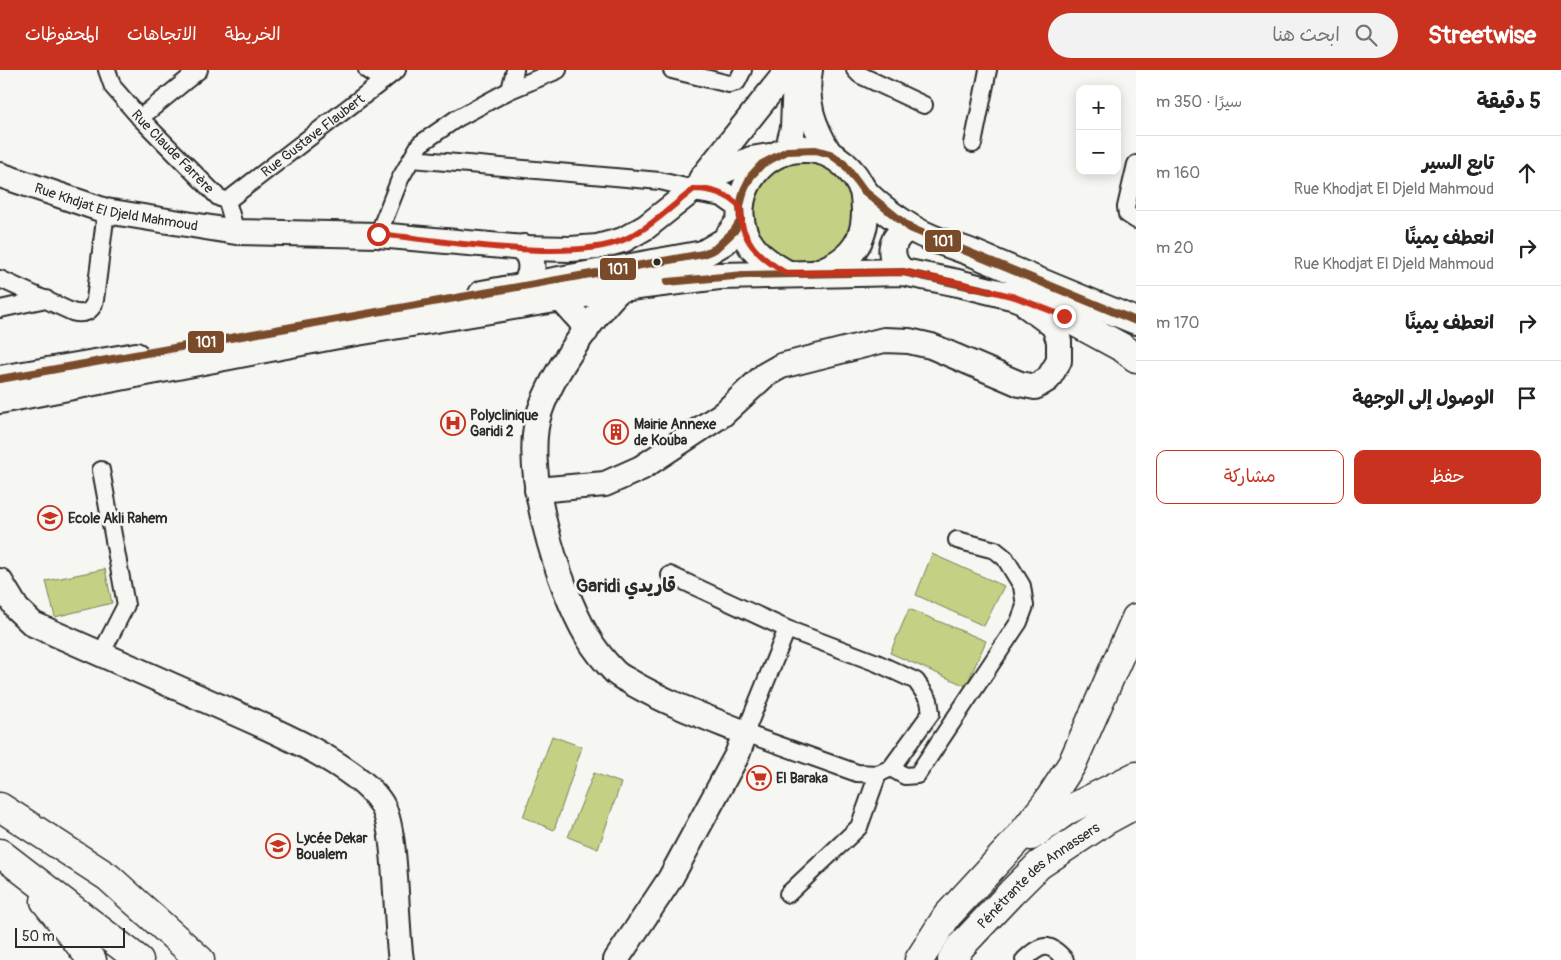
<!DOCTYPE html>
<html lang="ar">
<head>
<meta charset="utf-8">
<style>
  body { margin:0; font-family:Pangolin,"Playpen Sans Arabic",sans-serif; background:#f2f2f2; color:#222; direction:rtl }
  .controls { position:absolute; right:15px; top:15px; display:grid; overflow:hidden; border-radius:10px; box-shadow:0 2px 12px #0003 }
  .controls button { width:45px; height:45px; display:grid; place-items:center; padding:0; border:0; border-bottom:1px solid #e0e0e0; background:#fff; color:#222; font:25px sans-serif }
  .scale { position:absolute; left:15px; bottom:12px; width:110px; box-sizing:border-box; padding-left:5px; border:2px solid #2b2b2b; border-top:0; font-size:14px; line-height:18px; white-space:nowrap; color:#2b2b2b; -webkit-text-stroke:4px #f6f6f2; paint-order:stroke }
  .stop { position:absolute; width:15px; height:15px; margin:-11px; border:4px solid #c8321e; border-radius:50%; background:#fff }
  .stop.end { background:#c8321e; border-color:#fff; box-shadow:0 1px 5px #0008 }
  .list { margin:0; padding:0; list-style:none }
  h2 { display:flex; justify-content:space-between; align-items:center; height:65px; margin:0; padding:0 20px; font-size:21px }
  h2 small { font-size:16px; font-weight:400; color:#767676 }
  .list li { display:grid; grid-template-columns:32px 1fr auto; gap:15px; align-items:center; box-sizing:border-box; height:75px; padding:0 20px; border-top:1px solid #e0e0e0 }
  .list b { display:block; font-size:19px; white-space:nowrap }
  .list p { margin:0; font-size:16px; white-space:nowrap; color:#767676 }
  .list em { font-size:16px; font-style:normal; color:#767676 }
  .actions { display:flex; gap:10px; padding:15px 20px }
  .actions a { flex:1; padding:11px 0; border:1px solid #c8321e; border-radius:10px; text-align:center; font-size:18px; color:#c8321e }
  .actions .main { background:#c8321e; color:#fff }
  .icon { flex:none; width:28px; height:28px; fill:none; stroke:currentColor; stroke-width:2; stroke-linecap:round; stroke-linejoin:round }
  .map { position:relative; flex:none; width:1136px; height:890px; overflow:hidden; direction:ltr }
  header { display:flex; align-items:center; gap:30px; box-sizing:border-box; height:70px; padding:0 25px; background:#c8321e; color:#fff }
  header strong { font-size:24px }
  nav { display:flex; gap:28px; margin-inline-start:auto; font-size:18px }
  .search { width:350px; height:45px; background:#f2f2f2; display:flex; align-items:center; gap:12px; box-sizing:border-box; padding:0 18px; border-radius:28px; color:#767676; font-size:19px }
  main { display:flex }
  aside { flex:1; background:#fff }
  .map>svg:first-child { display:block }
</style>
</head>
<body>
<header>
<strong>Streetwise</strong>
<div class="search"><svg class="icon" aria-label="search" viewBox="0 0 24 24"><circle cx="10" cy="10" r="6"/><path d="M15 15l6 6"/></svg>ابحث هنا</div>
<nav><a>الخريطة</a><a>الاتجاهات</a><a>المحفوظات</a></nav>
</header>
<main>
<aside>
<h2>5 دقيقة<small>سيرًا · 350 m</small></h2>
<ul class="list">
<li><svg class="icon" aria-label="ahead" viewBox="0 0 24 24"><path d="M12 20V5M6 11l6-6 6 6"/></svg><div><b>تابع السير</b><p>Rue Khodjat El Djeld Mahmoud</p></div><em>160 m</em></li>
<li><svg class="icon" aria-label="right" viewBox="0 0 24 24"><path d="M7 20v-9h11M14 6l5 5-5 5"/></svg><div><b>انعطف يمينًا</b><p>Rue Khodjat El Djeld Mahmoud</p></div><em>20 m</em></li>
<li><svg class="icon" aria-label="right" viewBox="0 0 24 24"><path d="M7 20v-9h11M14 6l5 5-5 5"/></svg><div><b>انعطف يمينًا</b></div><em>170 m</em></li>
<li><svg class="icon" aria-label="arrive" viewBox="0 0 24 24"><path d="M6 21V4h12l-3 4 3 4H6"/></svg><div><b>الوصول إلى الوجهة</b></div></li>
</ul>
<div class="actions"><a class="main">حفظ</a><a>مشاركة</a></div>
</aside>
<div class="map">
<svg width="1136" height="890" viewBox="0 0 1136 890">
  <rect width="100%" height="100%" fill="#f6f6f2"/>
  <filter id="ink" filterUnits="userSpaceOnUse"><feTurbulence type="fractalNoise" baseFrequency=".02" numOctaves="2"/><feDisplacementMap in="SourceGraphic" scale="10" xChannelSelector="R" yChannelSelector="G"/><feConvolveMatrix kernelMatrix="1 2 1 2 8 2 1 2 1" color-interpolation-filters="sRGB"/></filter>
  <g filter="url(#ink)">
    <g fill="#c4d084" stroke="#787e58">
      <circle cx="804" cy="141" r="50"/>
      <polygon points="932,484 1004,516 984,556 916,525"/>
      <polygon points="105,499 112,533 55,547 46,511"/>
      <polygon points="909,539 986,571 966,616 890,583"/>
      <polygon points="552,666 582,677 554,760 523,747"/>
      <polygon points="594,703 621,713 598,779 568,767"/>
    </g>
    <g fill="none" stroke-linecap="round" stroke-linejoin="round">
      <defs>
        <g id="street">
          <path id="s1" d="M107,0L113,17L140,48L218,127L227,131L236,162"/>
          <polyline points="367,0 383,11"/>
          <polyline points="672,0 729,14 737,12 743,0"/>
          <polyline points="855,0 860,5 924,35"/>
          <polyline points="510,20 515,0"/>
          <polyline points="140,48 199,0"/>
          <polyline points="973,74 988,0"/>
          <polyline points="412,89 660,111 694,119"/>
          <polyline points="1136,94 1126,137 1127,144 1136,150"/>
          <path id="s2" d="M227,131L397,0"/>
          <polyline points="378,165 400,109 420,74 456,49 510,20 558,0"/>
          <path d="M0,209L72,242C83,245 92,243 95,230L106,141"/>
          <polyline points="0,239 46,229"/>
          <polyline points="101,400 126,535 101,584"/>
          <polyline points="670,505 787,559 745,663 857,703 878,704 891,698 931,643 929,630 916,611 877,593 787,559"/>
          <polyline points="891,698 905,706 917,705 1019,552 1025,536 1022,516 1005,488 995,480 957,470"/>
          <polyline points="788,824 859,757 878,704"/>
          <path d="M1024,890C1041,874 1049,871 1065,890"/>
        </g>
        <g id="secondary">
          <path d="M810,0C804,32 814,57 830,84"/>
          <polyline points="787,81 793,58 795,9"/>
          <path id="s3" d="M0,105L106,141L236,162L378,165L524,178L571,179L597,177L623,170L646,157L694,119L715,105L751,89L776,85"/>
          <polyline points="701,109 788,0"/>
          <polyline points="694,119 723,124 740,136"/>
          <polyline points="561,229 580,250 586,261"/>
          <polyline points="537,420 605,414 641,398 723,344 765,305 781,296 884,270 909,271 931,276 1020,314 1035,317 1048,309 1059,291 1059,271 1054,256 1028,237"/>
          <path d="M0,511L17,539L33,554C87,578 141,602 196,626C244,648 353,689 381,733C398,759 395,854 401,890"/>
          <path d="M616,890L670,809L737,685L745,663C708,648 669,634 634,614C628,610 620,607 615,602C605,592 594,578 587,566C558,516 520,397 540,341C553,302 592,248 621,218"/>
        </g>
        <g id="primary">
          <path d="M524,178C534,190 534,204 524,216"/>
          <path d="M819,202C860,188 870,160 863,120"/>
          <path d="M903,202C886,188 890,166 910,158"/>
          <path d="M786,203C770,194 756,185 747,169C726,129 758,79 802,79C823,78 841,88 854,105C858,110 860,116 864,121C875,134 891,145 905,154C925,168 952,175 975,184C1028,207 1082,229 1136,251"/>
          <polyline points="482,224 703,184 725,171 741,150"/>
          <polyline points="0,309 136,286"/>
          <polyline points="0,330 333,266 621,218 719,206 903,202 958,213 1015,227 1085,254"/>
        </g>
        <g id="highway">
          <polyline points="1064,246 1123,278 1136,288"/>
          <polyline points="0,737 108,807 200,890"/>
          <polyline points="1031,766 1066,741 1136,706"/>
          <polyline points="0,783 139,890"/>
          <polyline points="45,831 92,890"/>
          <polyline points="919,890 947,846 1018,769 1048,731 1072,694 1136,548"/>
          <path id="s4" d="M952,890L961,876L1011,823L1039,795L1105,751L1136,734"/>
        </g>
      </defs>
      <use href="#street" stroke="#2b2b2b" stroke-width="20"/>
      <use href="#secondary" stroke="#2b2b2b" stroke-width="28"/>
      <use href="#primary" stroke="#2b2b2b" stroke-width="30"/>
      <use href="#highway" stroke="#2b2b2b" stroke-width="31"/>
      <use href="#street" stroke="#f6f6f2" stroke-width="16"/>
      <use href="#secondary" stroke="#f6f6f2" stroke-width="24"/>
      <use href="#primary" stroke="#f6f6f2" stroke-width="26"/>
      <use href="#highway" stroke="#f6f6f2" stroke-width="28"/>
      <defs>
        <g id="bus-1">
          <polyline points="667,212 745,205 903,202 990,221"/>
          <polyline points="0,309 703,184 715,179 734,161 741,150 740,136 744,120 751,106 762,94 787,81 816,80 830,84 844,94 863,120 910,158 1136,251"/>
        </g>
      </defs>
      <use href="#bus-1" stroke="#f6f6f2" stroke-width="11"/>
      <use href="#bus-1" stroke="#7a4b2a" stroke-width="8"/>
    </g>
  </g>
  <g fill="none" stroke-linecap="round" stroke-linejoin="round" filter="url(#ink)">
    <path stroke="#c8321e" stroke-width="6" d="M378,164C439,170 570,193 623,170C649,159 672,136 694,119C712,119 727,124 740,136C739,169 759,188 786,203L903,202L958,213L1015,227L1064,246"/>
  </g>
  <defs>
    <symbol id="hospital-ring" viewBox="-11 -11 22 22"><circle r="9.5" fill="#f6f6f2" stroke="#c8321e" stroke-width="1.5"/><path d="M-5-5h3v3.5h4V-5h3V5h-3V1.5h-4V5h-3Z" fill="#c8321e"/></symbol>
    <symbol id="building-ring" viewBox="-11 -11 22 22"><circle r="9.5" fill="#f6f6f2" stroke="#c8321e" stroke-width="1.5"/><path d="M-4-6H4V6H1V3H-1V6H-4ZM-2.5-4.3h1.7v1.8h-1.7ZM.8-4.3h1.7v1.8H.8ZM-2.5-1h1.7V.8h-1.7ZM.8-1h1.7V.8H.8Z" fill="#c8321e"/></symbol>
    <symbol id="school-ring" viewBox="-11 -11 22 22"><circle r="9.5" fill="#f6f6f2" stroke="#c8321e" stroke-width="1.5"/><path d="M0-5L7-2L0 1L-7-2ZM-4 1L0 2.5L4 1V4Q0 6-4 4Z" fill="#c8321e"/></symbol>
    <symbol id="supermarket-ring" viewBox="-11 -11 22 22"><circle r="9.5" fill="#f6f6f2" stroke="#c8321e" stroke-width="1.5"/><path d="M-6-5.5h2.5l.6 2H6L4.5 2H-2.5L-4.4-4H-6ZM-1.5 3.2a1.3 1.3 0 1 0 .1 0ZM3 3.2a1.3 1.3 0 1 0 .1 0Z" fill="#c8321e"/></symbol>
  </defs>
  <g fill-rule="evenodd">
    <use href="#hospital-ring" x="439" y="339" width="28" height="28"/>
    <use href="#building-ring" x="602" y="348" width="28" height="28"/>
    <use href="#school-ring" x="36" y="434" width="28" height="28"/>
    <use href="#supermarket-ring" x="745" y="694" width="28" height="28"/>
    <use href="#school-ring" x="264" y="762" width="28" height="28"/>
  </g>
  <circle fill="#2b2b2b" stroke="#f6f6f2" stroke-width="2" cx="657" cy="192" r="4.5"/>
  <g text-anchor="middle" stroke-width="5" stroke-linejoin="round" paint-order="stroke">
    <g font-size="14" fill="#2b2b2b" stroke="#f6f6f2">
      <text dy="5" stroke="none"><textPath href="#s2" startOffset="108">Rue Gustave Flaubert</textPath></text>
      <text dy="5" stroke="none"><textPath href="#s1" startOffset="106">Rue Claude Farrère</textPath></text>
      <text dy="5" stroke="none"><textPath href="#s3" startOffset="121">Rue Khdjat El Djeld Mahmoud</textPath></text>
      <text dy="5" stroke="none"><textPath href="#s4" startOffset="122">Pénétrante des Annassers</textPath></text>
    </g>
    <g font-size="14" font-weight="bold" fill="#2b2b2b" stroke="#f6f6f2" text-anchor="start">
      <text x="470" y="350">Polyclinique<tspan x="470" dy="16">Garidi 2</tspan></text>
      <text x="634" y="359">Mairie Annexe<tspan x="634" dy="16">de Kouba</tspan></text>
      <text x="68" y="453">Ecole Akli Rahem</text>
      <text x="776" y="713">El Baraka</text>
      <text x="296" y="773">Lycée Dekar<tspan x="296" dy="16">Boualem</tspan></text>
    </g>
    <g font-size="19" font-weight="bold" fill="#2b2b2b" stroke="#f6f6f2">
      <text x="626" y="522">Garidi قاريدي</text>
    </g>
  </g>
  <g stroke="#f6f6f2" stroke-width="2">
    <rect x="924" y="159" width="38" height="24" rx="5" fill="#7a4b2a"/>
    <rect x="599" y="187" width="38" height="24" rx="5" fill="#7a4b2a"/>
    <rect x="187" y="260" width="38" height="24" rx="5" fill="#7a4b2a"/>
  </g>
  <g font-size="14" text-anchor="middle" font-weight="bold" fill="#fff">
    <text x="943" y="176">101</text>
    <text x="618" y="204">101</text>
    <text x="206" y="277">101</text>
  </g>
</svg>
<div class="controls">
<button>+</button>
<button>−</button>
</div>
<div class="scale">50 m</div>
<div class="stop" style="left:378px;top:164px"></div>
<div class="stop end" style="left:1064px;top:246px"></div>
</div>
</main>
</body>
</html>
